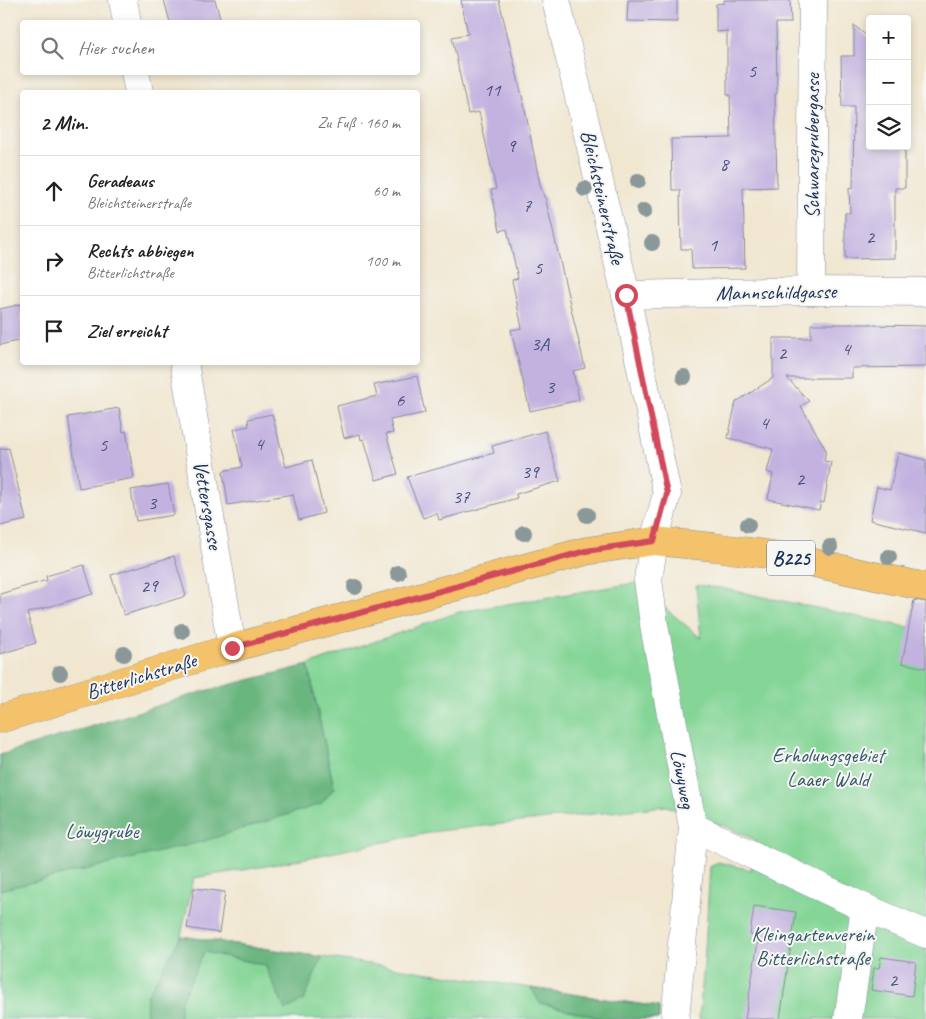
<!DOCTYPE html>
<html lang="de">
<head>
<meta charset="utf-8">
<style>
  body { margin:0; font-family:Caveat,sans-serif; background:#f2f2f2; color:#222 }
  .controls { position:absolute; right:15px; top:15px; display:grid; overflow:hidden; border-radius:5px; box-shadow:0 2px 8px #0003 }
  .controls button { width:45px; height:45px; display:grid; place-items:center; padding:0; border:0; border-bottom:1px solid #e0e0e0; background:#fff; color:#222; font:25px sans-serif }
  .stop { position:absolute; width:15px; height:15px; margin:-11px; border:4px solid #d1495b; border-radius:50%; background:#fff }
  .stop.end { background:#d1495b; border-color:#fff; box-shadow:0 1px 5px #0008 }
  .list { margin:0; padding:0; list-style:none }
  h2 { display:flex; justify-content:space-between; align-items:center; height:65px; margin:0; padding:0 20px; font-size:21px }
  h2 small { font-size:16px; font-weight:400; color:#767676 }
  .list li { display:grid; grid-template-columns:32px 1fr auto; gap:15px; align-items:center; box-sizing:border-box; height:70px; padding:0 20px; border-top:1px solid #e0e0e0 }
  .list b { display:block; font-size:19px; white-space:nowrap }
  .list p { margin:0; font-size:16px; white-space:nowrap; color:#767676 }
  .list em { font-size:16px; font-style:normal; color:#767676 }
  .icon { flex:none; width:28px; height:28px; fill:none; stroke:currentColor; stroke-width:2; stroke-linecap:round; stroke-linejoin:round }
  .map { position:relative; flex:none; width:926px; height:1019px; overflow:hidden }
  .search { position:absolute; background:#fff; box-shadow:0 2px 8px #0003; left:20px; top:20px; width:400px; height:55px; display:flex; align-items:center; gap:12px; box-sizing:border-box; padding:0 18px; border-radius:5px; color:#767676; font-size:19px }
  .panel { position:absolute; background:#fff; box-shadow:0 2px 8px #0003; left:20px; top:90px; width:400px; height:275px; border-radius:5px }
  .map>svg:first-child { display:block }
</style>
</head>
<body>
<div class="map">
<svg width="926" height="1019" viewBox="0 0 926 1019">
  <rect width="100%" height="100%" fill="#f6f6f2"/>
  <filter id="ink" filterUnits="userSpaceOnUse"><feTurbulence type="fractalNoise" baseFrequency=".02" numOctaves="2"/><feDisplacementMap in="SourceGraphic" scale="10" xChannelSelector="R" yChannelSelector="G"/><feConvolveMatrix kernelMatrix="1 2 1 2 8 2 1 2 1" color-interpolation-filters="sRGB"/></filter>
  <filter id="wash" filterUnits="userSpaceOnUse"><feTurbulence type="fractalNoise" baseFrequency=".0096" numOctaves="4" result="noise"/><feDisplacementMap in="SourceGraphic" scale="20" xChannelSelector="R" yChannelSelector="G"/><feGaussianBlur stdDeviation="1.12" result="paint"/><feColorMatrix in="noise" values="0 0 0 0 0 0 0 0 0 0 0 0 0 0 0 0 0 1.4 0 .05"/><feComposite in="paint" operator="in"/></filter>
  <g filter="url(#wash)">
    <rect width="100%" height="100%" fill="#f1e7d1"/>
    <polygon fill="#84d596" stroke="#50827a" points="635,583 701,638 696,585 721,588 926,631 926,1019 699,1019 704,965 710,867 718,862 751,870 755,840 729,828 666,806 438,831 267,866 194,878 181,936 659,1007 659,1019 0,1019 0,755 334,788 308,665 459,612"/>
    <g fill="#6bb67f" stroke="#43726e">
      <polygon points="308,665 334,788 321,804 201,842 0,890 0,755 201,692"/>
      <polygon points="181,936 322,957 304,1000 285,1010 265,965 204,952 180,1003 180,1019 146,1019 147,996"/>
      <polygon points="531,988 659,1007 659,1019 603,1019 540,1003"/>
    </g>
    <g id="blocks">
      <g fill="#c3b2e0">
        <polygon points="164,0 215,0 221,22 170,22"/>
        <polygon points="461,0 499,0 524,104 540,185 544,197 545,197 585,368 573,371 579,400 530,411 511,330 522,328 512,280 518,278 507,229 500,231 491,190 496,189 479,112 468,114 452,37 468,34"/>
        <polygon points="628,0 677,0 677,22 627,21"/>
        <polygon points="724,0 790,0 791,23 776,23 777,94 775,94 777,187 743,188 745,268 692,269 691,249 681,249 680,190 672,190 671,139 731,138 730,95 727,95 727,31 716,32 716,4 724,3"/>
        <polygon points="854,25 870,39 870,146 905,146 905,188 895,188 895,258 845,259 845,213 850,213 849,187 853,188 854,107 842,107 841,56 854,56"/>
        <polygon points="22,304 22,340 0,345 0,309"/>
        <polygon points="811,324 873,324 873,325 926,326 926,367 852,368 852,378 787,378 809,401 801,406 826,450 824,461 831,462 824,503 821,502 819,510 768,499 773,474 767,472 773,449 728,438 736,402 773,378 773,338 811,338"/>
        <polygon points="417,376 425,413 390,420 393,433 386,434 398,474 376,480 364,439 361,440 360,434 344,438 337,406 377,396 374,385"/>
        <polygon points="119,408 123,432 126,431 134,478 79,488 68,417"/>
        <polygon points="272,414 286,467 312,460 324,513 299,520 293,494 228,505 223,471 242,467 234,429 249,426 248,419"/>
        <polygon points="545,431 560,481 516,494 517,498 439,520 437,513 423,518 407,477 494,453 492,446"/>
        <polygon points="9,448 26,520 0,526 0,449"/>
        <polygon points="898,453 926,460 926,533 870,520 877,487 890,490"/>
        <polygon points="168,484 174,515 136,521 131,490"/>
        <polygon points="174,556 186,596 124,615 111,575"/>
        <polygon points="84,565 93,594 27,613 36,643 0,654 0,594 47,580 46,576"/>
        <polygon points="914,600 926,602 926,668 902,663"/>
        <polygon points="194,888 225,892 219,933 187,928"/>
        <polygon points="754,906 796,912 780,1019 745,1019 759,936 750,935"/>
        <polygon points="881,957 916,962 912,996 871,990 874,968 879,968"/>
      </g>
    </g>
  </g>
  <g filter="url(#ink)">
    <use href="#blocks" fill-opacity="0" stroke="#868b98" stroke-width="1"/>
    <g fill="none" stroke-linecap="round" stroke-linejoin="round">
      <defs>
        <g id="minor">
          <polyline points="123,0 127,22"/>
          <polyline points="556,0 626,295 667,494 654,541 648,580 655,631 693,827 675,1019"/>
          <polyline points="135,72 139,92"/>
          <polyline points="811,291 813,0"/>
          <polyline points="626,295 811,291 926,292"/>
          <polyline points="184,362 232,648"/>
          <polyline points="693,827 865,908 926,934"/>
          <polyline points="848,1019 865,908"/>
        </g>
        <polyline id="major" points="0,719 232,648 586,551 654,541 714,547 781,556 926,587"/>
      </defs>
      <use href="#minor" stroke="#868b98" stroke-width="29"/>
      <use href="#major" stroke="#868b98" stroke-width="29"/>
      <use href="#minor" stroke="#fff" stroke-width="28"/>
      <use href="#major" stroke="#f3c26a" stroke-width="28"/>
    </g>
    <g fill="#8a9899">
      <circle cx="638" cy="181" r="8"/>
      <circle cx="585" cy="189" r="8"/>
      <circle cx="644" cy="211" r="8"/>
      <circle cx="652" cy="243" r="8"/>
      <circle cx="684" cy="377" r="8"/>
      <circle cx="587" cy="515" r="8"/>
      <circle cx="748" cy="525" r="8"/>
      <circle cx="524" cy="533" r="8"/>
      <circle cx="830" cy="547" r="8"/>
      <circle cx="889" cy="557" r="8"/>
      <circle cx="398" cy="573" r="8"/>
      <circle cx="355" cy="587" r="8"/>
      <circle cx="182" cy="631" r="8"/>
      <circle cx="124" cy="654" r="8"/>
      <circle cx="60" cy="673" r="8"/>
    </g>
  </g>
  <g fill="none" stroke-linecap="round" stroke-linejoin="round" filter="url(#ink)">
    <polyline stroke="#d1495b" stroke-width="6" points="232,648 586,551 654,541 667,494 626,295"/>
  </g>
  <g text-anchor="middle" stroke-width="4" stroke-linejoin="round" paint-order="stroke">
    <g font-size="19" fill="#45507e">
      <text x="752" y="77">5</text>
      <text x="492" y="96">11</text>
      <text x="511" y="152">9</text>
      <text x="724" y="170">8</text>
      <text x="527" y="212">7</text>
      <text x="870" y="243">2</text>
      <text x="713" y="251">1</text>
      <text x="538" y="274">5</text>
      <text x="540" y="350">3A</text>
      <text x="846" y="355">4</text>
      <text x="782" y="359">2</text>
      <text x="550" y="393">3</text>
      <text x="400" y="406">6</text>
      <text x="764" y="429">4</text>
      <text x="259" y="450">4</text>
      <text x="103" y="451">5</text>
      <text x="530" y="478">39</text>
      <text x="800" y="485">2</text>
      <text x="461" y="503">37</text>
      <text x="152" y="509">3</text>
      <text x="149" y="592">29</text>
      <text x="893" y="986">2</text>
    </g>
    <rect fill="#f6f6f2" stroke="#5d6b8a" stroke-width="1" x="767" y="540.5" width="48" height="35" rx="4"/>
    <g font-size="20" font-weight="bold" fill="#1b2f5e">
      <text x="791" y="565">B225</text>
    </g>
    <g font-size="21" fill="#1b2f5e" stroke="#f6f6f2">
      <text transform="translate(812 146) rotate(-90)" y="7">Schwarzgrubergasse</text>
      <text transform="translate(603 197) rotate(77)" y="7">Bleichsteinerstraße</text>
      <text transform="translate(776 292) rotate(-1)" y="7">Mannschildgasse</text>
      <text transform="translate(208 505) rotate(80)" y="7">Vettersgasse</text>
      <text transform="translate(141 676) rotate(-17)" y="7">Bitterlichstraße</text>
      <text transform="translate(683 779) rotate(79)" y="7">Löwyweg</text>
    </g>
    <g font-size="21" fill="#35586c" stroke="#f6f6f2">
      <text x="828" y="762">Erholungsgebiet<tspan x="828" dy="24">Laaer Wald</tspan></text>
      <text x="102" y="838">Löwygrube</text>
      <text x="813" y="941">Kleingartenverein<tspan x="813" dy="24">Bitterlichstraße</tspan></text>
    </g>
  </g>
</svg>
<div class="controls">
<button>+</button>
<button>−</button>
<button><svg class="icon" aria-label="layers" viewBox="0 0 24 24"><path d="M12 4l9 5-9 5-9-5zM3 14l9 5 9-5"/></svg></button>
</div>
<div class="stop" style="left:626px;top:295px"></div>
<div class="stop end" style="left:232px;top:648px"></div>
<div class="search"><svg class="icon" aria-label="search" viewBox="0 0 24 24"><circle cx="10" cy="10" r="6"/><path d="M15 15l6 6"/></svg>Hier suchen</div>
<section class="panel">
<h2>2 Min.<small>Zu Fuß · 160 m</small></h2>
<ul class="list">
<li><svg class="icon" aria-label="ahead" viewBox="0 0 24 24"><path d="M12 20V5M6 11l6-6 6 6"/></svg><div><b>Geradeaus</b><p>Bleichsteinerstraße</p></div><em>60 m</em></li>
<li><svg class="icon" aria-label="right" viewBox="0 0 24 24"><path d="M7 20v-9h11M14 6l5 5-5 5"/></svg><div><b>Rechts abbiegen</b><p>Bitterlichstraße</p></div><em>100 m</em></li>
<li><svg class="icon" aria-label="arrive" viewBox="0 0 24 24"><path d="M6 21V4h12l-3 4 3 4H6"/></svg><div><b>Ziel erreicht</b></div></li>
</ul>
</section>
</div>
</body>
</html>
